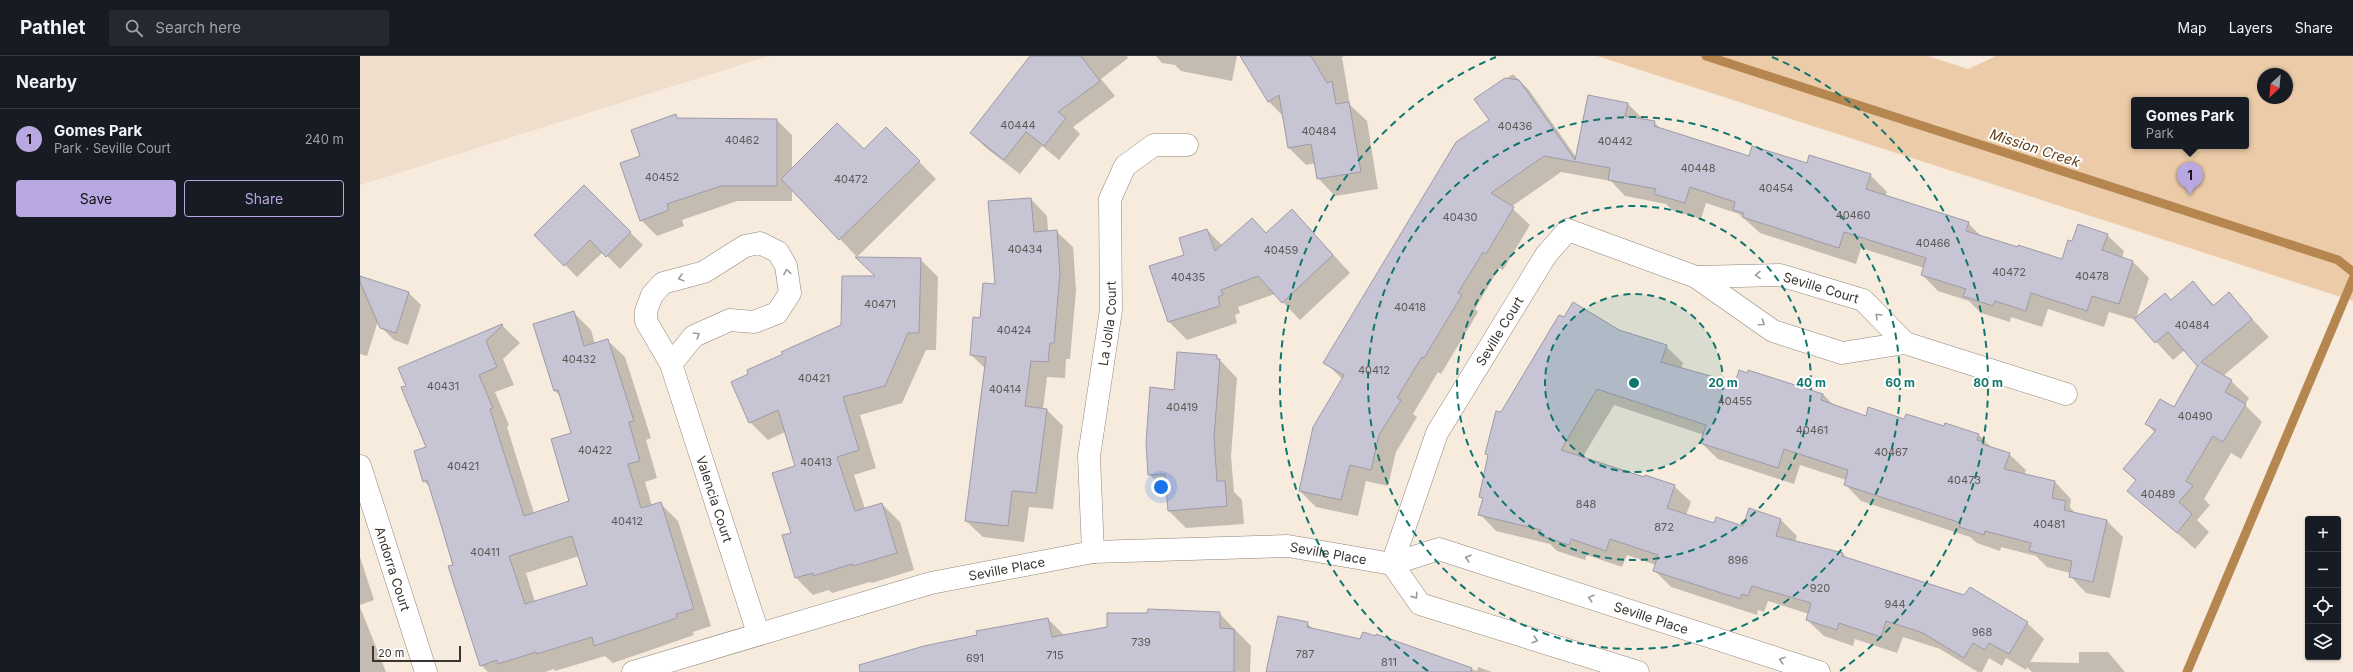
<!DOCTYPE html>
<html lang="en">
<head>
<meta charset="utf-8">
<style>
  body { margin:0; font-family:Inter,sans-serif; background:#242831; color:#f1f3f6 }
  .controls { position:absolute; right:12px; bottom:12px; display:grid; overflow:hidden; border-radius:4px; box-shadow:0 1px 3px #0004 }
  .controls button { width:36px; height:36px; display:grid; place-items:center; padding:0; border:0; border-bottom:1px solid #363941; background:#171b24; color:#f1f3f6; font:20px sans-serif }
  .compass { position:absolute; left:1897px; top:12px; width:36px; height:36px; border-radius:50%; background:#171b24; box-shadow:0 1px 3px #0004; rotate:206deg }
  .scale { position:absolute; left:12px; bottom:10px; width:89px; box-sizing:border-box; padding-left:4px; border:2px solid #3a3530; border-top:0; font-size:11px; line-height:14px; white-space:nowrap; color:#3a3530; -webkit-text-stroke:3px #fff; paint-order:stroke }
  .you { position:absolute; left:801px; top:431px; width:14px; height:14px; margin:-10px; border:3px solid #fff; border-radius:50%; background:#1a73e8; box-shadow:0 0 0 6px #1a73e833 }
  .badge { display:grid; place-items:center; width:26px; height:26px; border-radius:50%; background:#b8a7e0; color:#111; font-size:13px; font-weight:700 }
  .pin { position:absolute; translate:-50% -33px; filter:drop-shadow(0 1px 2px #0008) }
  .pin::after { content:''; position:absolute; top:21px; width:14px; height:12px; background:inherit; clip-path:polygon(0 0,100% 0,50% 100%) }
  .popup { position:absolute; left:1771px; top:41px; width:118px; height:52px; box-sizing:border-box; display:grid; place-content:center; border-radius:4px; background:#171b24; filter:drop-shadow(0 1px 3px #0005); font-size:13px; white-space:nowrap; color:#9ea1a6 }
  .popup b { font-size:15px; color:#f1f3f6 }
  .popup::after { content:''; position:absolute; left:50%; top:100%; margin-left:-8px; border:8px solid transparent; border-top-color:#171b24 }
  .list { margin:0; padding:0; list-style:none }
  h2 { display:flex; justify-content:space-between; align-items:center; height:52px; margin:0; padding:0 16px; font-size:17px }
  h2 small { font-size:13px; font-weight:400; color:#9ea1a6 }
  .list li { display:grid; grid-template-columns:26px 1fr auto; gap:12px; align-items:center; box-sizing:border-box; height:60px; padding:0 16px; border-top:1px solid #363941 }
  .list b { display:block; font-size:15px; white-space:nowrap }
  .list p { margin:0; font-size:13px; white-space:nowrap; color:#9ea1a6 }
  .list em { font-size:13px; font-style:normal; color:#9ea1a6 }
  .actions { display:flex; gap:8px; padding:12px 16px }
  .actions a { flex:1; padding:9px 0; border:1px solid #b8a7e0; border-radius:4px; text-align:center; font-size:14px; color:#b8a7e0 }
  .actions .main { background:#b8a7e0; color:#111 }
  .icon { flex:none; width:22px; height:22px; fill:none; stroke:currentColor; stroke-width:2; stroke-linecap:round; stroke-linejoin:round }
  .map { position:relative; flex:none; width:1993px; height:616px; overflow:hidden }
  header { display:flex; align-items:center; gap:24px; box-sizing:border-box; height:56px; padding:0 20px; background:#171b24; border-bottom:1px solid #363941 }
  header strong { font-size:19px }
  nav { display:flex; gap:22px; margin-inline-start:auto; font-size:14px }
  .search { width:280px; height:36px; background:#242831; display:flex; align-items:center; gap:10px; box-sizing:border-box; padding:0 14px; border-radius:4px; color:#9ea1a6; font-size:15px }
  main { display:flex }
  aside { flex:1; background:#171b24 }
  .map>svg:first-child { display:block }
</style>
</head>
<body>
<header>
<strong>Pathlet</strong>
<div class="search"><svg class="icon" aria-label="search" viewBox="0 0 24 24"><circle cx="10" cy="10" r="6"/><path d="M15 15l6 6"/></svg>Search here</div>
<nav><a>Map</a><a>Layers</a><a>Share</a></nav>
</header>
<main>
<aside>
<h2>Nearby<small></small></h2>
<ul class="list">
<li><span class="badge">1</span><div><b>Gomes Park</b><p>Park · Seville Court</p></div><em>240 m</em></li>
</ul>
<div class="actions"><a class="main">Save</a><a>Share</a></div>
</aside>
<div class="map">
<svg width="1993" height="616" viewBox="0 0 1993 616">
  <rect width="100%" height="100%" fill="#f7ebde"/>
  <polygon fill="#f0decc" points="0,0 409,0 0,129"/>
  <path fill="#eccba9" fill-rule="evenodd" d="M1237,0H1568L1608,13L1636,0H1993V245ZM1903,18H1927V42H1903ZM1774,44H1886V90H1774Z"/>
  <g fill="#0003" fill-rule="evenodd">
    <polygon points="671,0 767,0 768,2 741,23 755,40 713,71 720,78 699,104 682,90 660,118 626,92 611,77"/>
    <polygon points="796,0 877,0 872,25 821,15 815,9 802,7"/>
    <polygon points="881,0 985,0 982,1 990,49 1007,65 1018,133 975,140 958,122 955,107 946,109 928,91 923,60 908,45"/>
    <polygon points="1153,18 1169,34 1216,101 1268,48 1284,64 1294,66 1302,74 1390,101 1447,108 1510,119 1527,136 1525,140 1608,167 1622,181 1703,204 1713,186 1747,179 1764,195 1762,202 1773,206 1789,222 1776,262 1811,245 1833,227 1855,250 1869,238 1909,281 1863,320 1871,325 1889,342 1885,349 1902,366 1881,403 1871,397 1844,443 1850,449 1837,464 1849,476 1835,493 1769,435 1777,426 1764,413 1795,377 1787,368 1814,352 1838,310 1825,294 1813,304 1776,264 1749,256 1744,271 1688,253 1682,271 1651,261 1650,266 1621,257 1609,245 1578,235 1562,219 1564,212 1501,192 1496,208 1400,177 1379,158 1346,147 1341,163 1312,154 1306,148 1265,140 1251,125 1201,116 1151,151 1170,169 1143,214 1139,212 1115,253 1118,256 1081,318 1078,316 1053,358 1057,361 1036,396 1028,430 1006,425 998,460 956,451 940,435 983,324 965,306 1130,64 1116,44"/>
    <polygon points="315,60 319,63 417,64 432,79 432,113 504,95 526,72 576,123 497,201 432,132 432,145 377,145 322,164 324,170 297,180 281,164"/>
    <polygon points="224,131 283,189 260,213 243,196 217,221 175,179"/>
    <polygon points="671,143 687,160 688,175 696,175 713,191 716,234 710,303 706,303 705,322 687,321 683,353 687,354 703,370 693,453 669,451 664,486 623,481 606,465 626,313 611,299 621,263"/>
    <polygon points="949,172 990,217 940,264 915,238 878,251 880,257 875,259 877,267 827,284 809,266 791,210 825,199 847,174 863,190 906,178"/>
    <polygon points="560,203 578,221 576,294 566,294 542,347 500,359 516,412 494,419 505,453 522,448 540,466 554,514 512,527 510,526 472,537 469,534 453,539 436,522 433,477 436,411 425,376 408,384 390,366 482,270 518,221"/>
    <polygon points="0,221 49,237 61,249 48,289 34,284 21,271 18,265 7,300 0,298"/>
    <path d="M214,257L231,274L235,288L247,284L265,301L291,382L286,384L297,422L285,426L292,450L300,447L318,465L351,570L333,576L334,579L253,607L245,600L195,615L194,613L185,616H128L121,609L70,431L64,425L68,392L47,330L142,269L160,287L143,303L154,329L135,336L149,369L147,371L174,457L210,445L213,378L201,341L195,335L174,269ZM219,500L228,530L175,546L166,517Z"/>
    <polygon points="1258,275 1306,290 1323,307 1321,312 1375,328 1463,338 1474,350 1506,361 1545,364 1619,379 1632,392 1649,398 1666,414 1664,419 1695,426 1711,443 1710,451 1716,458 1747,465 1763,481 1750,542 1726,537 1710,520 1710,517 1687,511 1676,500 1641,491 1640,495 1617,487 1610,481 1501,445 1485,428 1486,424 1440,409 1434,428 1358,403 1341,387 1344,379 1254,349 1222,402 1314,430 1331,446 1326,459 1355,469 1384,471 1421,464 1437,480 1435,486 1482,497 1487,502 1667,567 1684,583 1670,606 1719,607 1719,596 1748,596 1765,616 1672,616 1667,611 1666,614 1646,602 1642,610 1629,602 1622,616 1618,616 1580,593 1543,581 1537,597 1495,583 1493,590 1464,580 1447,564 1449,558 1408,545 1404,556 1398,554 1397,559 1311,531 1295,515 1296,509 1267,499 1262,511 1227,499 1225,504 1197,495 1190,488 1136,475 1120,458 1123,444 1120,440 1137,356 1141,357"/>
    <polygon points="856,300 877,322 871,400 874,436 882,444 884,468 826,472 809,455 807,436 789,418 815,335"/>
    <polygon points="0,501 14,544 0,549"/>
    <polygon points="0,551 26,616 0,616"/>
    <polygon points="859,557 891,590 890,616 538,616 688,563 705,580"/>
    <polygon points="947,567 953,573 1001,585 1017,579 1117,615 1118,611 1132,616 907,616"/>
  </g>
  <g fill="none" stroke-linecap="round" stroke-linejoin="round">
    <g stroke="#b68650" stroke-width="9">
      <polyline points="1346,0 1978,204 1993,216"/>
      <polyline points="1827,616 1993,223"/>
    </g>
  </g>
  <g fill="#c7c4d3" stroke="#9d9aa9" fill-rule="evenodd">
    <polygon points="670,0 721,0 740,25 698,56 706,62 684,90 666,76 644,104 610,77"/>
    <polygon points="880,0 951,0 967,27 972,25 976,48 989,46 1001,116 957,123 951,88 928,92 919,39 908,46"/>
    <polygon points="1145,22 1159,24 1215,104 1228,39 1268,47 1265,60 1295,65 1294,70 1389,100 1392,90 1447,107 1449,99 1511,118 1506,133 1609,166 1606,175 1658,191 1658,189 1702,203 1708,184 1712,185 1718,168 1748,178 1742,194 1773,205 1759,248 1732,240 1727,255 1671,237 1666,255 1635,245 1633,250 1603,240 1606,233 1561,219 1566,202 1484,176 1479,192 1382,161 1384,157 1373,154 1375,146 1330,131 1325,147 1294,138 1296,133 1248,124 1250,112 1184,100 1131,137 1154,151 1126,198 1123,196 1098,237 1102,239 1064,302 1062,301 1037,342 1041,344 1019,379 1011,414 990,409 981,444 939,435 953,371 984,319 963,307 1096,86 1129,64 1114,43"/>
    <polygon points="316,58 317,62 417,63 417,130 361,130 307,148 309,154 280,165 260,107 280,100 271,74"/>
    <polygon points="477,67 504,93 526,71 560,105 479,184 421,123"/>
    <polygon points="224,129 271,176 246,201 230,184 204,210 174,179"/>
    <polygon points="671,142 674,176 697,174 700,217 694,287 690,287 688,306 671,305 665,350 687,353 676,437 652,435 648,470 605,465 626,301 610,299 613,261 620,262 623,227 635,228 628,145"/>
    <polygon points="932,153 973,199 922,247 898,220 861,234 863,239 858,241 860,250 808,266 789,210 824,199 819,182 847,173 855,195 892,162 906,177"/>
    <polygon points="495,201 561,202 559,277 548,277 525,330 483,341 499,394 477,401 495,455 522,447 537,497 493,510 492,508 453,520 453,517 435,522 422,479 431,477 412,417 435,410 418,354 389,367 371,326 388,318 387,314 423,298 421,296 481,269 482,220 515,220"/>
    <polygon points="0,220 49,236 36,277 20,272 0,226"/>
    <polygon points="1833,225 1853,250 1869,236 1892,263 1841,306 1872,324 1865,336 1886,348 1863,386 1853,380 1826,425 1833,430 1819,446 1832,458 1817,477 1767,435 1776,424 1763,413 1796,374 1785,368 1800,343 1814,351 1838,309 1837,310 1808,276 1795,287 1774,263 1805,237 1811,244"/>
    <polygon points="1213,246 1259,274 1307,289 1301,306 1375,327 1379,314 1387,317 1388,314 1463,338 1461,344 1506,360 1508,351 1544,363 1546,358 1584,370 1585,367 1619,378 1617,384 1622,385 1622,388 1650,397 1644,413 1695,425 1692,442 1706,445 1704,454 1747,464 1733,526 1709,521 1712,505 1669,495 1671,487 1625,475 1624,479 1599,471 1601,467 1484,429 1488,414 1424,393 1418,412 1340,387 1346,369 1237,333 1201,394 1284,421 1285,419 1315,429 1307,452 1354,467 1356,461 1383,470 1389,452 1421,463 1416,480 1483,497 1482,500 1604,539 1610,531 1668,566 1649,598 1629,587 1625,594 1613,587 1604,602 1563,577 1526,565 1521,581 1479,567 1477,574 1446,564 1451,547 1392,530 1388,540 1382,538 1380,543 1293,515 1298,499 1250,483 1246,495 1211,483 1209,489 1179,479 1181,474 1118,459 1123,442 1119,441 1128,399 1125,398 1136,355 1141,356 1199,259 1204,261"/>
    <path d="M214,255L224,290L248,283L274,365L269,366L280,405L268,408L281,452L301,446L334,553L316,558L317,562L234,590L232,581L177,598L176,596L138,608L137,604L120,610L88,510L93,509L82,472L67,424L63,426L54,395L66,391L41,331L46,330L38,312L142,268L143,269L126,285L137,311L119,319L133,352L130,353L164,460L209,445L191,383L211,377L198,334L194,335L173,268ZM212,480L227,529L165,548L149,500Z"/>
    <polygon points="817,296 857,299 857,303 860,303 854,382 857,425 865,425 867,450 808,455 805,418 788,419 786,387 790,331 814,334"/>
    <polygon points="788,553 860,556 860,572 874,573 874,616 500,616 499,609 564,590 617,579 616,575 688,562 692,581 747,571 747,557 787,557"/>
    <polygon points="918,560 948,566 947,571 1000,583 1003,576 1016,580 1016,578 1112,612 1111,616 906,616"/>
  </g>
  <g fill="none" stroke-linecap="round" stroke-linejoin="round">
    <defs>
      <g id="street">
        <path id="s1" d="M1336,221L1420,219L1503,244L1545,287"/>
        <path id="s2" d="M311,308L334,280L370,264L394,266L417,257L430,237L426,210L418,196L400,187L385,190L344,216L303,227L292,239L286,255V265L311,308L398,577"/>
        <path id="s3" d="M0,410L66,616"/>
        <path id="s4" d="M733,496L729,400L751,254L750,143L765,110L794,89H827"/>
        <path id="s5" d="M1032,508L1077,377L1186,199L1208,174L1336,221L1413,275L1482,297L1545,287L1706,338"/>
        <polyline points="1032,508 1060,548 1278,616"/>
        <path id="s6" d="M273,616L571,527L733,496L928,490L1032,508L1079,493L1459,616"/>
      </g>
    </defs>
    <use href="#street" stroke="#90857a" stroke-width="23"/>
    <use href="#street" stroke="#fff" stroke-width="22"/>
  </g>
  <defs><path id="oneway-chevron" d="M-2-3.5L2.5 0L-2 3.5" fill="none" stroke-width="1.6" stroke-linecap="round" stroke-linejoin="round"/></defs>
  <g stroke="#9c9a98">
    <use href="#oneway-chevron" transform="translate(427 216) rotate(-99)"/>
    <use href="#oneway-chevron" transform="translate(1398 219) rotate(179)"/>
    <use href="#oneway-chevron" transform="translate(321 222) rotate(165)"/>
    <use href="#oneway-chevron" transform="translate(1518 260) rotate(-135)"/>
    <use href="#oneway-chevron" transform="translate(1402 267) rotate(35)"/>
    <use href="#oneway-chevron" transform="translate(337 279) rotate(-31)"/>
    <use href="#oneway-chevron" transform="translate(1108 502) rotate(-162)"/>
    <use href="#oneway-chevron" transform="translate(1055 540) rotate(55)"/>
    <use href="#oneway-chevron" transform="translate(1231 542) rotate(-162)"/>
    <use href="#oneway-chevron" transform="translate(1175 584) rotate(17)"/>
    <use href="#oneway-chevron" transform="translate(1422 604) rotate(-162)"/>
  </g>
  <circle cx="1274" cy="327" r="89" fill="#0f766e" fill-opacity=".12"/>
  <g fill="none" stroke="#0f766e" stroke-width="2" stroke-dasharray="7 5">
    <circle cx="1274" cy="327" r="89"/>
    <circle cx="1274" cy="327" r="177"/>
    <circle cx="1274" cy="327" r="266"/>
    <path d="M1068 615A354 354 0 0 1 1136 1M1412 1A354 354 0 0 1 1480 615"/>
  </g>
  <g text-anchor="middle" stroke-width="4" stroke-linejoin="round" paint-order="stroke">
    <g font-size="11" fill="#5d5959">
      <text x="658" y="73">40444</text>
      <text x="1155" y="74">40436</text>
      <text x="959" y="79">40484</text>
      <text x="382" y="88">40462</text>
      <text x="1255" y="89">40442</text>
      <text x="1338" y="116">40448</text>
      <text x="302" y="125">40452</text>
      <text x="491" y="127">40472</text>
      <text x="1416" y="136">40454</text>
      <text x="1493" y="163">40460</text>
      <text x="1100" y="165">40430</text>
      <text x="1573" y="191">40466</text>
      <text x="665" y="197">40434</text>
      <text x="921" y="198">40459</text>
      <text x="1649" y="220">40472</text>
      <text x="1732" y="224">40478</text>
      <text x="828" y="225">40435</text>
      <text x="520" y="252">40471</text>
      <text x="1050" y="255">40418</text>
      <text x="1832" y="273">40484</text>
      <text x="654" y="278">40424</text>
      <text x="219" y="307">40432</text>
      <text x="1014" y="318">40412</text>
      <text x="454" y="326">40421</text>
      <text x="83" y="334">40431</text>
      <text x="645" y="337">40414</text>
      <text x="1375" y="349">40455</text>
      <text x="822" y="355">40419</text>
      <text x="1835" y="364">40490</text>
      <text x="1452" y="378">40461</text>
      <text x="235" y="398">40422</text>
      <text x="1531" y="400">40467</text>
      <text x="456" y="410">40413</text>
      <text x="103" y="414">40421</text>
      <text x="1604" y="428">40473</text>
      <text x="1798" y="442">40489</text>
      <text x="1226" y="452">848</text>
      <text x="267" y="469">40412</text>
      <text x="1689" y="472">40481</text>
      <text x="1304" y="475">872</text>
      <text x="125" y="500">40411</text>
      <text x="1378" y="508">896</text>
      <text x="1460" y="536">920</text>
      <text x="1535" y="552">944</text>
      <text x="1622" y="580">968</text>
      <text x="781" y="590">739</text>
      <text x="945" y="602">787</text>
      <text x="695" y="603">715</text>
      <text x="615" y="606">691</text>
      <text x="1029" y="610">811</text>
    </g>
    <g font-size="13" fill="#3a3530" stroke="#fff">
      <text dy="5" stroke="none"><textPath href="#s1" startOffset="127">Seville Court</textPath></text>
      <text dy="5" stroke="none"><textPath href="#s4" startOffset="230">La Jolla Court</textPath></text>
      <text dy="5" stroke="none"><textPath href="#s5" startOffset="258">Seville Court</textPath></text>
      <text dy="5" stroke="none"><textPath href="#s2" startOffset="553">Valencia Court</textPath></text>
      <text dy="5" stroke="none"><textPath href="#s6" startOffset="712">Seville Place</textPath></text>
      <text dy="5" stroke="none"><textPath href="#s6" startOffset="388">Seville Place</textPath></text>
      <text dy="5" stroke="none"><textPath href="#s3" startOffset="108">Andorra Court</textPath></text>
      <text dy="5" stroke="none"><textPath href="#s6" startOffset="1049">Seville Place</textPath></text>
    </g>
    <g font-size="14" font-style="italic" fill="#624016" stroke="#fff">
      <text transform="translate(1675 92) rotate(18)" y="5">Mission Creek</text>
    </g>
  </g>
  <circle cx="1274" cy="327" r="6" fill="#0f766e" stroke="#fff" stroke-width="2"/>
  <g font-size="12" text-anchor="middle" font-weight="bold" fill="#0f766e" stroke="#fff" stroke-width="4" stroke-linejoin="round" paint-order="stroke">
    <text x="1363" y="331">20 m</text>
    <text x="1451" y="331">40 m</text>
    <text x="1540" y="331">60 m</text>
    <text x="1628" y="331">80 m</text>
  </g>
</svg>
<div class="controls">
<button>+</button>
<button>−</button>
<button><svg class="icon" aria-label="locate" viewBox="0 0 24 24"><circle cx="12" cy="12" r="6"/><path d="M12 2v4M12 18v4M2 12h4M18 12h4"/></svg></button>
<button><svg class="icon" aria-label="layers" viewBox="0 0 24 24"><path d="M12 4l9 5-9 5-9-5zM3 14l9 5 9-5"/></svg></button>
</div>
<svg class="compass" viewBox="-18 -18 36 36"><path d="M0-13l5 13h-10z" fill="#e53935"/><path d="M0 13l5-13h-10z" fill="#9ea1a6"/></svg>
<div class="scale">20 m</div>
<div class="you"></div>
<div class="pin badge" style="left:1830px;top:139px">1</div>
<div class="popup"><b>Gomes Park</b>Park</div>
</div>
</main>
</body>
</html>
